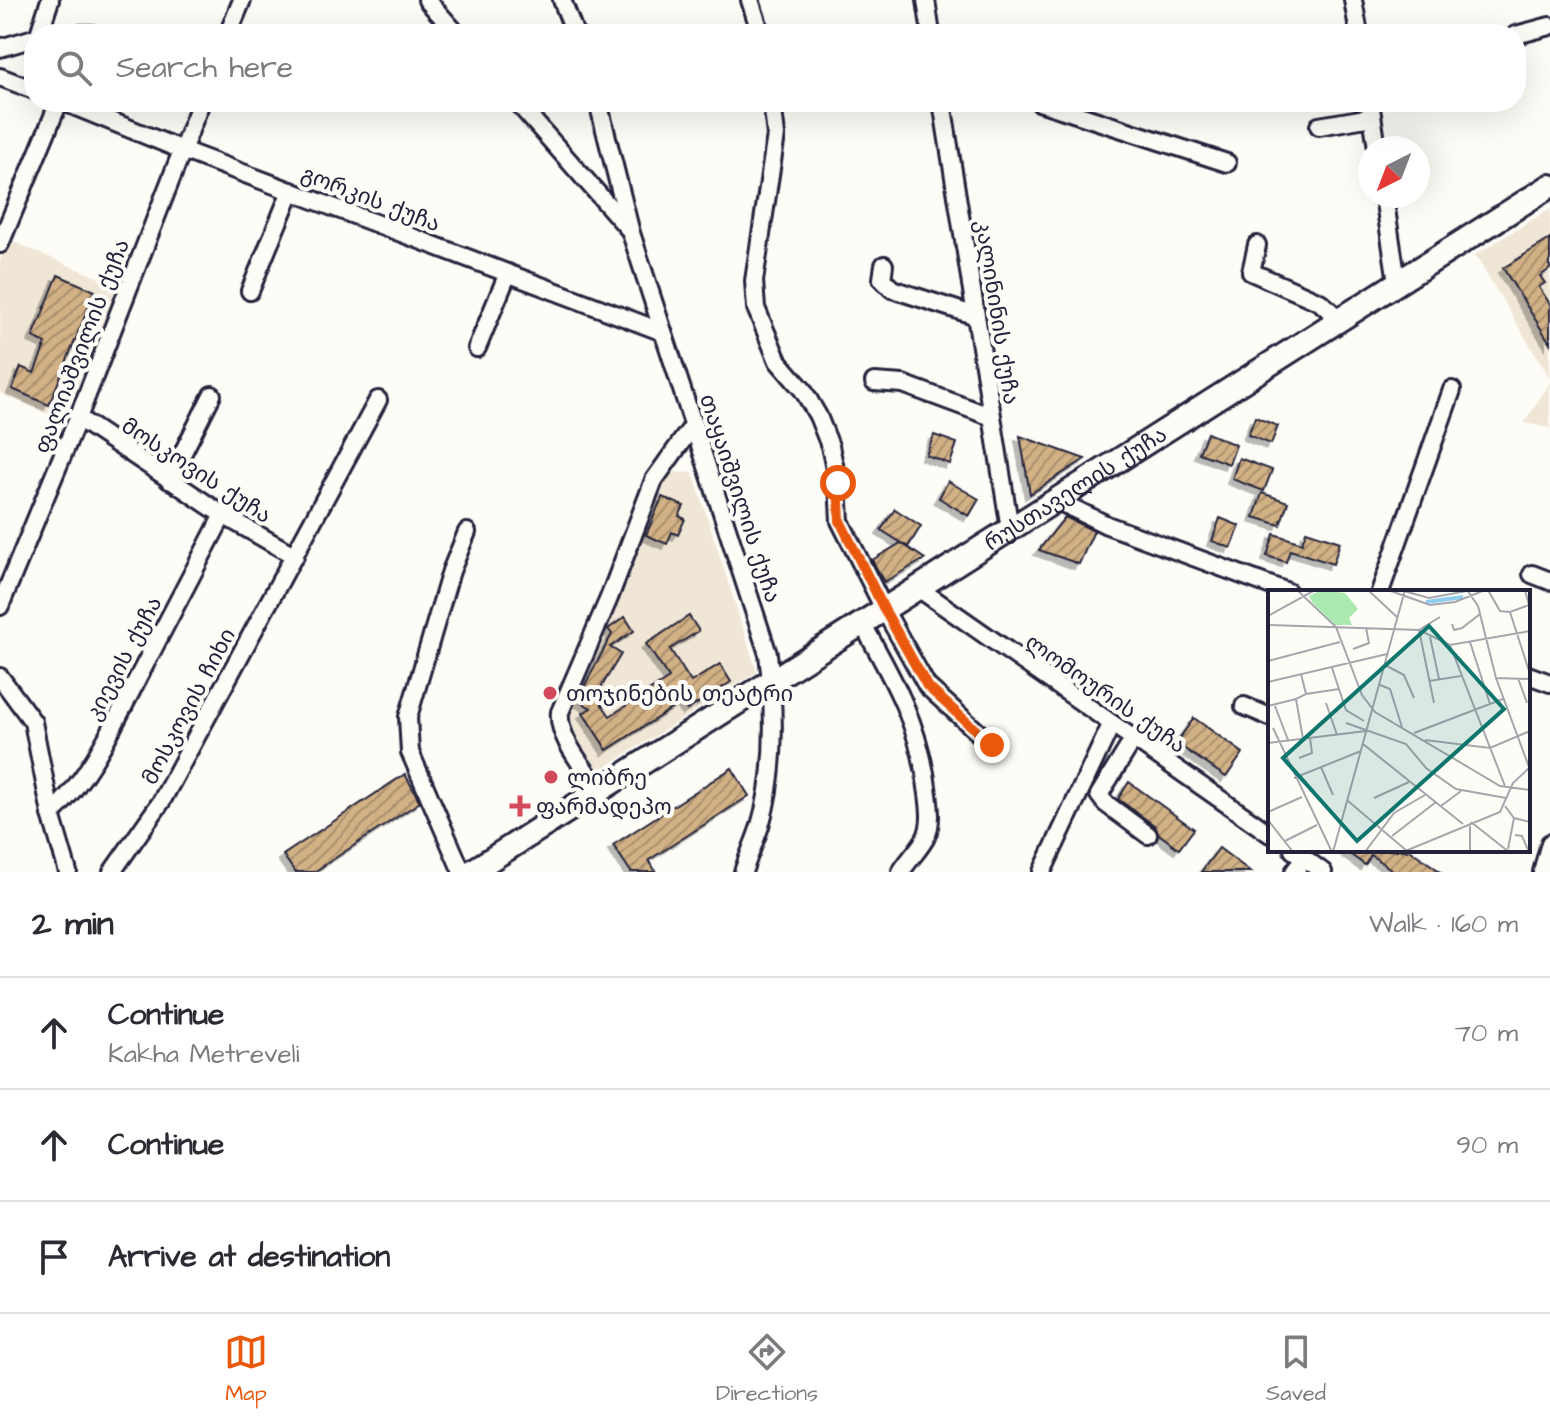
<!DOCTYPE html>
<html lang="en">
<head>
<meta charset="utf-8">
<style>
  body { margin:0; font-family:"Architects Daughter","Noto Sans Georgian",sans-serif; background:#f7f7f7; color:#2b2b33 }
  .compass { position:absolute; left:1358px; top:136px; width:72px; height:72px; border-radius:50%; background:#fff; box-shadow:0 8px 32px #0002; rotate:222deg }
  .stop { position:absolute; width:24px; height:24px; margin:-18px; border:6px solid #ea580c; border-radius:50%; background:#fff }
  .stop.end { background:#ea580c; border-color:#fff; box-shadow:0 2px 8px #0008 }
  .list { margin:0; padding:0; list-style:none }
  h2 { display:flex; justify-content:space-between; align-items:center; height:104px; margin:0; padding:0 32px; font-size:34px }
  h2 small { font-size:26px; font-weight:400; color:#7c7c81 }
  .list li { display:grid; grid-template-columns:52px 1fr auto; gap:24px; align-items:center; box-sizing:border-box; height:112px; padding:0 32px; border-top:2px solid #e1e1e2 }
  .list b { display:block; font-size:30px; white-space:nowrap }
  .list p { margin:0; font-size:26px; white-space:nowrap; color:#7c7c81 }
  .list em { font-size:26px; font-style:normal; color:#7c7c81 }
  .icon { flex:none; width:44px; height:44px; fill:none; stroke:currentColor; stroke-width:2; stroke-linecap:round; stroke-linejoin:round }
  .map { position:relative; flex:none; width:1550px; height:872px; overflow:hidden }
  .search { position:absolute; background:#fff; box-shadow:0 8px 32px #0002; left:24px; right:24px; top:24px; height:88px; display:flex; align-items:center; gap:20px; box-sizing:border-box; padding:0 28px; border-radius:32px; color:#7c7c81; font-size:30px }
  .sheet { height:440px; background:#fff }
  nav { display:flex; justify-content:space-around; align-items:center; box-sizing:border-box; height:112px; border-top:2px solid #e1e1e2; background:#fff; font-size:22px; color:#7c7c81 }
  nav a { display:grid; justify-items:center; gap:4px }
  nav .on { color:#ea580c }
  .map>svg:first-child { display:block }
</style>
</head>
<body>
<div class="map">
<svg width="1550" height="872" viewBox="0 0 1550 872">
  <defs>
    <pattern id="building-hatch" width="6" height="6" patternUnits="userSpaceOnUse" patternTransform="scale(2)"><rect width="6" height="6" fill="#d2b185"/><path d="M-1 1l2-2M0 6l6-6M5 7l2-2" fill="none" stroke="#aa906e"/></pattern>
    <filter id="shadow"><feDropShadow dx="-5" dy="5" stdDeviation="0" flood-color="#0004"/></filter>
  </defs>
  <rect width="100%" height="100%" fill="#fdfcf7"/>
  <filter id="ink" filterUnits="userSpaceOnUse"><feTurbulence type="fractalNoise" baseFrequency=".0125" numOctaves="2"/><feDisplacementMap in="SourceGraphic" scale="16" xChannelSelector="R" yChannelSelector="G"/><feConvolveMatrix kernelMatrix="1 2 1 2 8 2 1 2 1" color-interpolation-filters="sRGB"/></filter>
  <g filter="url(#ink)">
    <g fill="#f0e6d5">
      <polygon points="1550,209 1550,378 1475,255"/>
      <polygon points="9,240 120,287 63,421 0,393 0,261"/>
      <polygon points="1550,383 1550,428 1524,423"/>
      <polygon points="669,472 693,473 757,672 591,776 571,726 571,698"/>
    </g>
    <g fill="url(#building-hatch)" stroke="#22223b" stroke-width="2" filter="url(#shadow)">
      <polygon points="1550,239 1550,269 1540,276 1545,283 1539,287 1550,304 1550,343 1503,268"/>
      <polygon points="58,275 95,291 49,405 12,389 21,367 34,373 46,343 33,337"/>
      <polygon points="1255,417 1278,426 1271,444 1248,435"/>
      <polygon points="1207,433 1236,445 1229,464 1199,453"/>
      <polygon points="934,435 957,443 950,464 926,455"/>
      <polygon points="1020,436 1085,459 1030,494"/>
      <polygon points="1239,458 1272,470 1264,491 1232,479"/>
      <polygon points="948,481 979,499 969,516 939,498"/>
      <polygon points="1262,493 1288,502 1280,525 1254,517"/>
      <polygon points="662,497 684,506 679,516 685,519 678,535 672,532 667,544 646,535"/>
      <polygon points="895,509 921,526 908,547 881,530"/>
      <polygon points="1065,517 1094,531 1079,564 1039,550"/>
      <polygon points="1220,518 1240,526 1231,548 1212,541"/>
      <polygon points="1306,531 1340,542 1333,564 1290,550 1286,562 1267,556 1274,534 1302,543"/>
      <polygon points="901,543 925,559 884,582 872,560"/>
      <polygon points="689,616 699,631 670,649 691,682 720,664 731,682 687,710 682,702 607,750 583,713 591,708 577,700 612,634 608,629 625,617 634,631 610,647 621,654 596,696 610,716 669,678 646,644"/>
      <polygon points="1194,718 1243,753 1226,777 1176,743"/>
      <polygon points="732,768 749,796 649,860 656,872 631,872 613,845"/>
      <polygon points="405,774 420,802 314,872 295,872 283,855"/>
      <polygon points="1129,782 1194,829 1179,849 1159,834 1155,826 1118,799"/>
      <polygon points="1219,848 1251,872 1201,872"/>
      <polygon points="1344,850 1410,850 1441,872 1395,872 1371,855 1365,865"/>
    </g>
    <g fill="none" stroke-linecap="round" stroke-linejoin="round">
      <defs>
        <g id="minor">
          <polyline points="427,0 457,34"/>
          <polyline points="562,0 575,34"/>
          <polyline points="750,0 761,34"/>
          <polyline points="926,0 931,34"/>
          <polyline points="1353,0 1359,34"/>
          <polyline points="39,34 50,0"/>
          <polyline points="70,34 92,34"/>
          <polyline points="228,34 242,0"/>
          <polyline points="1516,35 1550,26"/>
          <polyline points="0,48 34,38"/>
          <polyline points="0,77 34,90"/>
          <polyline points="64,102 182,150 663,332"/>
          <polyline points="517,102 628,228"/>
          <path d="M598,102L631,233L768,654C775,710 776,772 760,826C755,841 748,857 743,872"/>
          <polyline points="772,102 776,135 754,281 756,308 778,361 803,390 818,416 830,446 838,483 840,521 884,609 927,686 992,745"/>
          <polyline points="942,102 1010,529"/>
          <polyline points="1039,102 1227,163"/>
          <polyline points="1370,102 1377,148"/>
          <polyline points="1319,126 1372,117"/>
          <polyline points="1384,196 1397,282"/>
          <polyline points="0,244 59,102"/>
          <polyline points="1257,245 1251,272 1320,302 1339,319"/>
          <polyline points="884,265 882,279 892,289 976,316"/>
          <polyline points="250,291 291,191"/>
          <polyline points="477,348 508,273"/>
          <polyline points="874,382 903,384 992,417"/>
          <polyline points="78,418 223,515 295,556"/>
          <polyline points="169,480 212,395"/>
          <polyline points="1056,500 1107,525 1288,592"/>
          <polyline points="1532,574 1550,581"/>
          <polyline points="918,588 1270,834"/>
          <polyline points="1380,592 1452,390"/>
          <polyline points="0,606 78,418 201,102"/>
          <path d="M862,623C894,680 921,728 928,794C930,809 932,823 926,837C920,849 908,860 901,872"/>
          <polyline points="1528,675 1550,683"/>
          <polyline points="0,677 33,722 51,814 68,872"/>
          <polyline points="1244,706 1270,717"/>
          <polyline points="1133,740 1099,795 1105,803 1148,835"/>
          <path d="M598,789C585,768 557,738 560,712L609,598L654,480L694,424"/>
          <path d="M51,814C91,777 115,722 140,674C168,621 195,568 223,515"/>
          <polyline points="1293,850 1323,872"/>
          <polyline points="112,872 161,802 378,400"/>
          <polyline points="462,872 410,752 408,717 451,571 467,532"/>
          <polyline points="1042,872 1111,725"/>
          <polyline points="1294,872 1304,858"/>
          <polyline points="1542,872 1550,843"/>
        </g>
        <g id="major">
          <path id="s1" d="M471,872L1550,186"/>
        </g>
      </defs>
      <use href="#minor" stroke="#22223b" stroke-width="22"/>
      <use href="#major" stroke="#22223b" stroke-width="28"/>
      <use href="#minor" stroke="#fdfcf7" stroke-width="16"/>
      <use href="#major" stroke="#fdfcf7" stroke-width="22"/>
    </g>
  </g>
  <g fill="none" stroke-linecap="round" stroke-linejoin="round" filter="url(#ink)">
    <polyline stroke="#ea580c" stroke-width="10" points="838,483 840,521 884,609 927,686 992,745"/>
  </g>
  <g fill="#d1495b" stroke="#fdfcf7" stroke-width="3">
    <circle cx="550" cy="693" r="8"/>
    <circle cx="551" cy="777" r="8"/>
    <path d="M516 794h8v8h8v8h-8v8h-8v-8h-8v-8h8z"/>
  </g>
  <g text-anchor="middle" stroke-width="8" stroke-linejoin="round" paint-order="stroke">
    <g font-size="22" fill="#22223b" stroke="#fdfcf7">
      <text transform="translate(371 198) rotate(21)" y="8">გორკის ქუჩა</text>
      <text transform="translate(998 312) rotate(81)" y="8">კალინინის ქუჩა</text>
      <text transform="translate(81 346) rotate(-69)" y="8">ფალიაშვილის ქუჩა</text>
      <text transform="translate(197 470) rotate(33)" y="8">მოსკოვის ქუჩა</text>
      <text dy="8" stroke="none"><textPath href="#s1" startOffset="716">რუსთაველის ქუჩა</textPath></text>
      <text transform="translate(741 498) rotate(72)" y="8">თაყაიშვილის ქუჩა</text>
      <text transform="translate(123 658) rotate(-62)" y="8">კიევის ქუჩა</text>
      <text transform="translate(1106 693) rotate(35)" y="8">ლომოურის ქუჩა</text>
      <text transform="translate(188 706) rotate(-62)" y="8">მოსკოვის ჩიხი</text>
    </g>
    <g font-size="22" fill="#22223b" stroke="#fdfcf7" text-anchor="start">
      <text x="566" y="701">თოჯინების თეატრი</text>
      <text x="567" y="785">ლიბრე</text>
      <text x="536" y="814">ფარმადეპო</text>
    </g>
  </g>
  <g transform="translate(1268 590)">
    <rect width="262" height="262" fill="#fdfcf7"/>
    <path d="M53,0L77,3L90,19L81,28L84,35H67L44,12L41,6Z" fill="#aae9b0"/>
    <path fill="none" stroke="#8ecdef" stroke-width="4" d="M158,12L195,7"/>
    <path fill="none" stroke="#a5a5ac" stroke-width="2" d="M29,0L68,37L94,105L107,122L232,196L262,200M100,0L130,28M120,0L162,15L187,12L217,0M199,0L210,16L228,88L261,177M220,0L232,21L242,22L261,15L257,0M136,1L161,8L199,1M242,22L262,84M0,26L47,0M184,34L186,40L194,38L212,24M0,35L151,40L182,55L262,41M162,47L171,89M202,52L222,114M182,55L237,196M85,59L101,53L98,38M0,71L72,52M117,75L136,85L146,108M64,78L78,120L96,131M33,84L38,104L28,109L35,149M228,88L262,89M250,88L259,113M161,91L193,86M0,92L119,64M112,95L122,99L134,137M38,104L71,99M58,113L69,145M166,113L151,40L172,27M0,116L28,109M7,116L20,150M78,133L138,154L158,178L188,199L238,208M5,138L64,262M146,143L235,109M157,150L222,158L262,141M0,153L98,141M95,154L195,234M31,168L44,163L42,148M53,177L65,205M26,188L93,161M106,208L141,192M80,211L139,261M173,216L193,201M237,216L246,228L262,232M0,222L34,207M0,230L25,262M203,232L241,262M202,233V262M247,245L254,246L261,262M124,246L168,212M17,251L49,235M240,259L246,228M65,262L137,0M97,262L126,223L157,205M135,262L232,222L245,193L262,177"/>
    <path fill="#0f766e" fill-opacity="0.15" stroke="#0f766e" stroke-width="4" d="M161,36L236,119L89,251L15,168Z"/>
    <rect width="262" height="262" fill="none" stroke="#22223b" stroke-width="4"/>
  </g>
</svg>
<svg class="compass" viewBox="-18 -18 36 36"><path d="M0-13l5 13h-10z" fill="#e53935"/><path d="M0 13l5-13h-10z" fill="#7c7c81"/></svg>
<div class="stop" style="left:838px;top:483px"></div>
<div class="stop end" style="left:992px;top:745px"></div>
<div class="search"><svg class="icon" aria-label="search" viewBox="0 0 24 24"><circle cx="10" cy="10" r="6"/><path d="M15 15l6 6"/></svg>Search here</div>
</div>
<section class="sheet">
<h2>2 min<small>Walk · 160 m</small></h2>
<ul class="list">
<li><svg class="icon" aria-label="ahead" viewBox="0 0 24 24"><path d="M12 20V5M6 11l6-6 6 6"/></svg><div><b>Continue</b><p>Kakha Metreveli</p></div><em>70 m</em></li>
<li><svg class="icon" aria-label="ahead" viewBox="0 0 24 24"><path d="M12 20V5M6 11l6-6 6 6"/></svg><div><b>Continue</b></div><em>90 m</em></li>
<li><svg class="icon" aria-label="arrive" viewBox="0 0 24 24"><path d="M6 21V4h12l-3 4 3 4H6"/></svg><div><b>Arrive at destination</b></div></li>
</ul>
</section>
<nav>
<a class="on"><svg class="icon" aria-label="map" viewBox="0 0 24 24"><path d="M3 6l6-2 6 2 6-2v14l-6 2-6-2-6 2zM9 4v14M15 6v14"/></svg>Map</a>
<a><svg class="icon" aria-label="directions" viewBox="0 0 24 24"><path d="M12 3l9 9-9 9-9-9zM9 14v-3h6M13 9l2 2-2 2"/></svg>Directions</a>
<a><svg class="icon" aria-label="saved" viewBox="0 0 24 24"><path d="M7 4h10v16l-5-4-5 4z"/></svg>Saved</a>
</nav>
</body>
</html>
